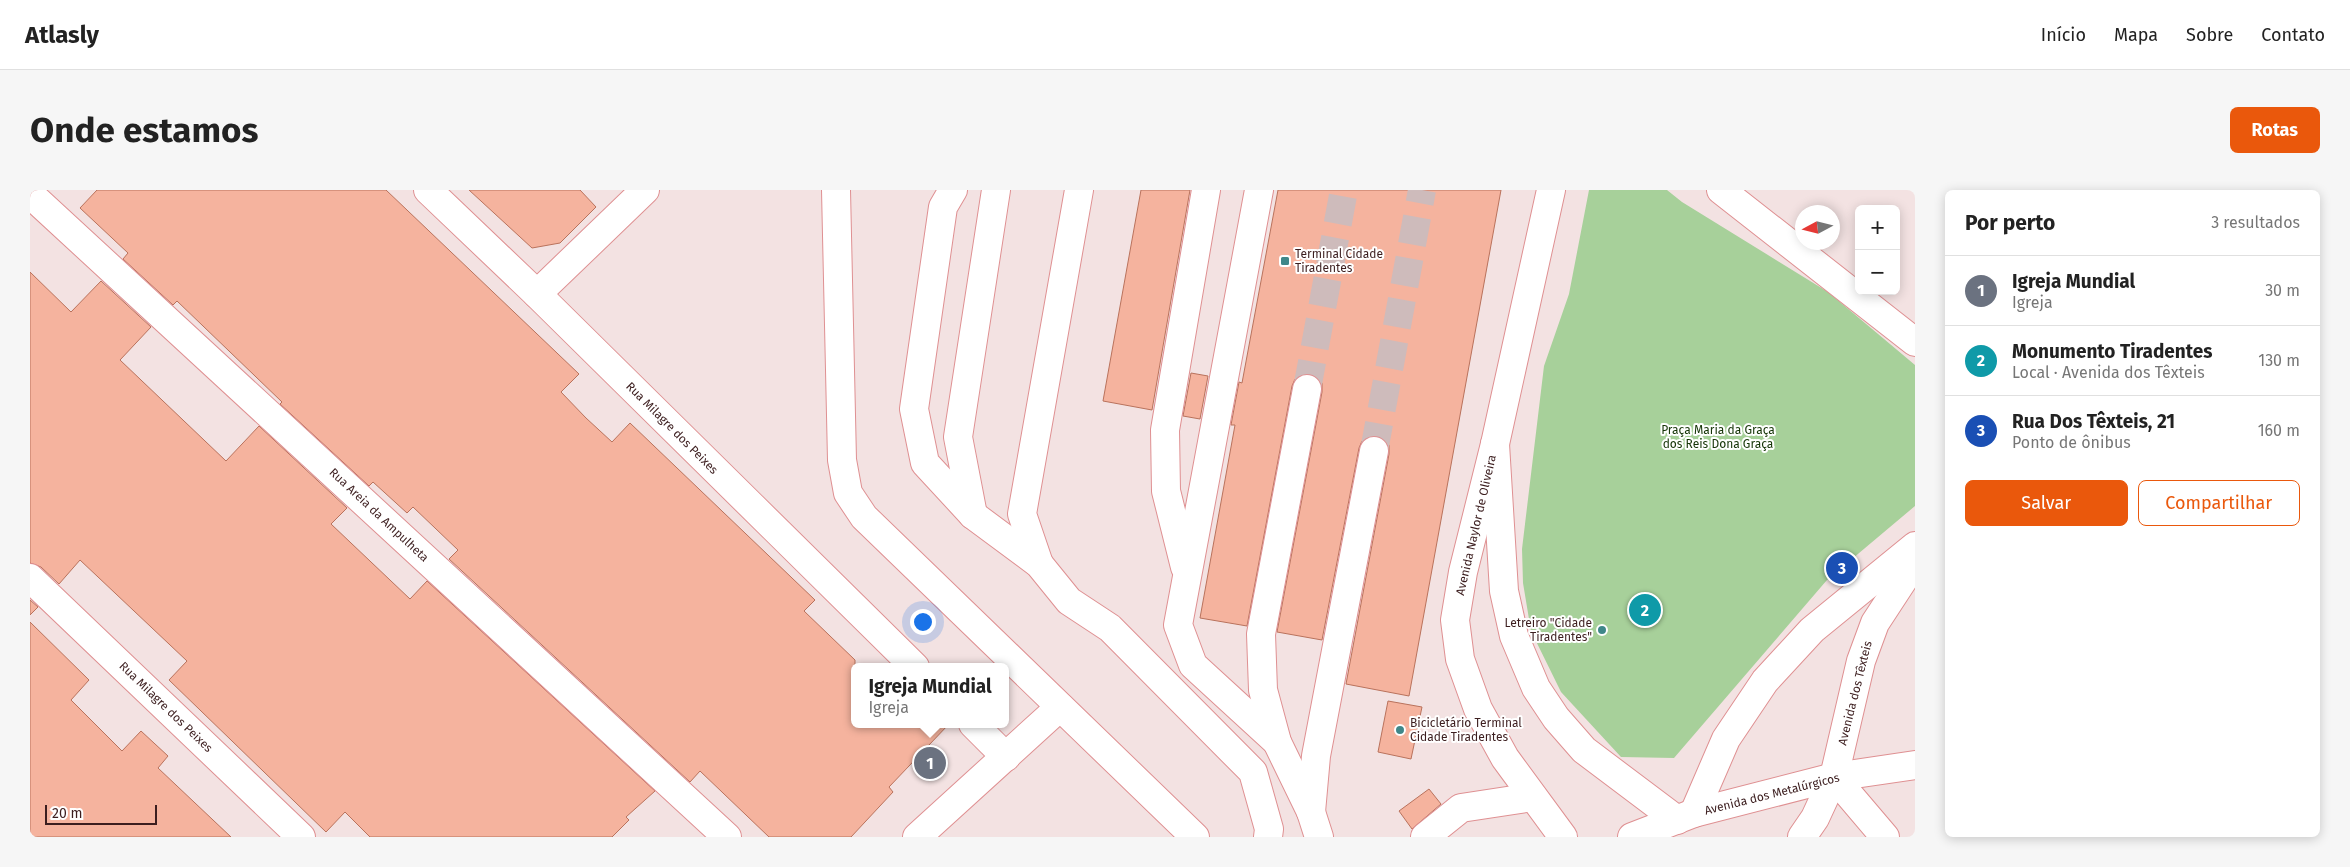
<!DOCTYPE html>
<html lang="pt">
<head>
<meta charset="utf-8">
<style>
  body { margin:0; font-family:"Fira Sans",sans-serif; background:#f6f6f6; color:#222 }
  .controls { position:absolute; right:15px; top:15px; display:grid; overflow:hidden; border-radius:8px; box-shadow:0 2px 12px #0003 }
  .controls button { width:45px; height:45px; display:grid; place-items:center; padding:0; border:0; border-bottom:1px solid #e0e0e0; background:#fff; color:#222; font:25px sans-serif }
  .compass { position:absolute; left:1765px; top:15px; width:45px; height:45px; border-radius:50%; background:#fff; box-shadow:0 2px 12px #0003; rotate:263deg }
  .scale { position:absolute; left:15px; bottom:12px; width:112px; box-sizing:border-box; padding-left:5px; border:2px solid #3c1e1f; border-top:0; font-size:14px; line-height:18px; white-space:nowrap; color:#3c1e1f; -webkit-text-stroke:4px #fff; paint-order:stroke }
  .you { position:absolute; left:892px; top:431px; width:18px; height:18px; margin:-12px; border:4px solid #fff; border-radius:50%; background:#1a73e8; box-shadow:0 0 0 8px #1a73e833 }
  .badge { display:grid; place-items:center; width:32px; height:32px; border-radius:50%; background:#ea580c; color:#fff; font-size:16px; font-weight:700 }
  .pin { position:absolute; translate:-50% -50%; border:2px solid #fff; box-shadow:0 1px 5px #0006 }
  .popup { position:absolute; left:821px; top:473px; width:158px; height:65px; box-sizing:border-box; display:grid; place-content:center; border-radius:8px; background:#fff; filter:drop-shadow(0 1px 4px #0005); font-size:16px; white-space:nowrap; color:#767676 }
  .popup b { font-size:19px; color:#222 }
  .popup::after { content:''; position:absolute; left:50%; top:100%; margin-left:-10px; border:10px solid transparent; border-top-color:#fff }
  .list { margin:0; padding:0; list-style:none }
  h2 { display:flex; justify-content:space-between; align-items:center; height:65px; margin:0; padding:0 20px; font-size:21px }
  h2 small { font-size:16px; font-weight:400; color:#767676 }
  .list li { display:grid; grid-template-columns:32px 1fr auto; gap:15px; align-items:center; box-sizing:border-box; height:70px; padding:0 20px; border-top:1px solid #e0e0e0 }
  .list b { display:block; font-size:19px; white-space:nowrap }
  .list p { margin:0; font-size:16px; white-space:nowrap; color:#767676 }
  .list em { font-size:16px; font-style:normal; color:#767676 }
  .actions { display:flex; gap:10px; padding:15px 20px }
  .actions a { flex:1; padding:11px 0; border:1px solid #ea580c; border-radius:8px; text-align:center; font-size:18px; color:#ea580c }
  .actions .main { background:#ea580c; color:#fff }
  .map { position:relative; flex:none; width:1885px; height:647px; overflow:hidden; border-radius:8px }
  header { display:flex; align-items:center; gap:30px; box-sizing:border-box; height:70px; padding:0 25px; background:#fff; border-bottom:1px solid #e0e0e0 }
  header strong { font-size:24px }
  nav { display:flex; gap:28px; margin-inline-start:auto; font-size:18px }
  .intro { display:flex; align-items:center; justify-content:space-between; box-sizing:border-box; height:120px; padding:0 30px }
  h1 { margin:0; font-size:35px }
  .button { padding:12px 22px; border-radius:8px; background:#ea580c; color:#fff; font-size:18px; font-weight:700 }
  main { display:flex; gap:30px; padding:0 30px }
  aside { flex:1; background:#fff; border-radius:8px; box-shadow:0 2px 12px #0003 }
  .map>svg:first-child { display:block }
</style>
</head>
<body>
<header>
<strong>Atlasly</strong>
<nav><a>Início</a><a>Mapa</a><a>Sobre</a><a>Contato</a></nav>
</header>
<div class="intro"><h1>Onde estamos</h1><a class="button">Rotas</a></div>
<main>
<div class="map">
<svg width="1885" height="647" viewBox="0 0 1885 647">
  <rect width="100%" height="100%" fill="#f3e2e2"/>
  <polygon fill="#a7d09a" points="1559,0 1637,0 1652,12 1798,102 1885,175 1885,316 1797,390 1644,568 1591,567 1531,502 1501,441 1493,393 1492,359 1514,176 1539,104"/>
  <g fill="#f5b39e" stroke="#b9725c">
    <polygon points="67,0 356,0 549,184 531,202 556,228 582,252 600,233 785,410 774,421 825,470 825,534 919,534 859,597 863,602 821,647 739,647 670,581 660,592 419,369 428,360 383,317 377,323 343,292 339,296 250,214 252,212 147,111 143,115 93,69 98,63 50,18"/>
    <polygon points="439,0 550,0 566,17 530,53 502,58"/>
    <polygon points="1111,0 1160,0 1122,220 1073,211"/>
    <polygon points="1248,0 1471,0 1379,506 1316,494 1359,264 1359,255 1354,249 1346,246 1338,246 1332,251 1329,258 1292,450 1247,442 1292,202 1292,193 1287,187 1280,184 1271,184 1265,189 1262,196 1217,436 1170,428 1205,235 1201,235 1209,192 1212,193"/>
    <polygon points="0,82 41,122 71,91 121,137 90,170 196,271 229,236 317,318 301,334 380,409 397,391 625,601 596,627 599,630 582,647 340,647 315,622 296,642 139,490 157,471 50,370 29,394 11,377 0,373"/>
    <polygon points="1161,183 1178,186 1170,229 1153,226"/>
    <polygon points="0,410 8,417 0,425"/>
    <polygon points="0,432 59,490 41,510 92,561 111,541 138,566 128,578 201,647 0,647"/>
    <polygon points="1358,511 1392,517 1381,569 1348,562"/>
    <polygon points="1399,599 1411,614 1382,639 1369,621"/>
  </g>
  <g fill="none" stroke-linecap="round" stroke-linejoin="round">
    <g stroke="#cebbbb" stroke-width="28" stroke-dasharray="28 14" stroke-linecap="butt">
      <polyline points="1277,199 1314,0"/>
      <polyline points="1344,261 1392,0"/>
    </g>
    <defs>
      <g id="minor">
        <polyline points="398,0 507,104 885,477"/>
        <polyline points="806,0 812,270 818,303 834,327 1165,647"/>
        <polyline points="923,0 913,17 884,219 895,273 943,325 1009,374 1039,411 1080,438 1223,582 1239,639 1238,647"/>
        <polyline points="1229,0 1148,435 1163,475 1247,552"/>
        <polyline points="1521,0 1465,254 1433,382 1425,430 1430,469 1448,519 1475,568 1533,647"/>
        <polyline points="1691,0 1885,152"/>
        <polyline points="0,4 697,647"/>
        <polyline points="507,104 615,0"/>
        <polyline points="1277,199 1231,444 1233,500 1247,552 1281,622 1289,647"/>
        <polyline points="943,325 928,247 966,0"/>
        <polyline points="1009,374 992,324 1049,0"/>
        <polyline points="1155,377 1136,301 1135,240 1176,0"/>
        <polyline points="0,388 271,647"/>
        <polyline points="943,534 976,567"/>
        <polyline points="1804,587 1855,647"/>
        <polyline points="1281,622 1286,566 1344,261"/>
        <polyline points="887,647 1030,517"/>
      </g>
      <g id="major">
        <polyline points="1465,254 1474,401 1484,446 1506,498 1526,528 1554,560 1647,630"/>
        <polyline points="1664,623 1696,549 1735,491 1782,440 1885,356"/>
        <polyline points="1395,647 1431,618 1503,607"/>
        <polyline points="1602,647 1664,623 1804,587 1885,575"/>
        <polyline points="1772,647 1785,628 1804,587 1831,471 1845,433 1885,372"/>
      </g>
    </defs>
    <use href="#minor" stroke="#df9092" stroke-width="30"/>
    <use href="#major" stroke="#df9092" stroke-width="30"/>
    <use href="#minor" stroke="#fff" stroke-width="28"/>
    <use href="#major" stroke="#fff" stroke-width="28"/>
  </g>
  <g fill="#3f8789" stroke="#fff" stroke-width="2">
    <rect x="1250" y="66" width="10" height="10" rx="2.5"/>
    <circle cx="1572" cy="440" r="5"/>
    <circle cx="1370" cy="540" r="5"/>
  </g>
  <g text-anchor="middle" stroke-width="4" stroke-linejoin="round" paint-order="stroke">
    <g font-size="12" fill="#3c1e1f" stroke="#fff" text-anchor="start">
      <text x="1265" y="68">Terminal Cidade<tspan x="1265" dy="14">Tiradentes</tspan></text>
      <text x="1562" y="437" text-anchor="end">Letreiro "Cidade<tspan x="1562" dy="14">Tiradentes"</tspan></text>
      <text x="1380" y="537">Bicicletário Terminal<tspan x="1380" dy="14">Cidade Tiradentes</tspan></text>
    </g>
    <g font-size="12" fill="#3c1e1f" stroke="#fff">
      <text transform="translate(642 238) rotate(45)" y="4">Rua Milagre dos Peixes</text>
      <text transform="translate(349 325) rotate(43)" y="4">Rua Areia da Ampulheta</text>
      <text transform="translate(1446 335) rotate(-77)" y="4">Avenida Naylor de Oliveira</text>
      <text transform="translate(1825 503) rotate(-76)" y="4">Avenida dos Têxteis</text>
      <text transform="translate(136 517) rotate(44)" y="4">Rua Milagre dos Peixes</text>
      <text transform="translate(1742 604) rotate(-14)" y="4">Avenida dos Metalúrgicos</text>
    </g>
    <g font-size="12" fill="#153507" stroke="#fff">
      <text x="1688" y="244">Praça Maria da Graça<tspan x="1688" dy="14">dos Reis Dona Graça</tspan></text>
    </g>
  </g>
</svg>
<div class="controls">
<button>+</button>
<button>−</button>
</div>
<svg class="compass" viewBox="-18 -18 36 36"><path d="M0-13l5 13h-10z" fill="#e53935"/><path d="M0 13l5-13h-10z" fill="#767676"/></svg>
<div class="scale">20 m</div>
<div class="you"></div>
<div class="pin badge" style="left:900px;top:573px;background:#6b7280">1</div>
<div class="popup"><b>Igreja Mundial</b>Igreja</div>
<div class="pin badge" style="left:1615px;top:420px;background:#0f9aa8">2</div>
<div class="pin badge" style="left:1812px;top:378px;background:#1a4fb4">3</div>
</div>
<aside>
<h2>Por perto<small>3 resultados</small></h2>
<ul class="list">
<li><span class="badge" style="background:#6b7280">1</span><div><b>Igreja Mundial</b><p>Igreja</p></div><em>30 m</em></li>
<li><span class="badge" style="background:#0f9aa8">2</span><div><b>Monumento Tiradentes</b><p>Local · Avenida dos Têxteis</p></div><em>130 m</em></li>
<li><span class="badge" style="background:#1a4fb4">3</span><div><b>Rua Dos Têxteis, 21</b><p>Ponto de ônibus</p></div><em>160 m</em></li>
</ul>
<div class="actions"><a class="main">Salvar</a><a>Compartilhar</a></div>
</aside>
</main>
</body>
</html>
